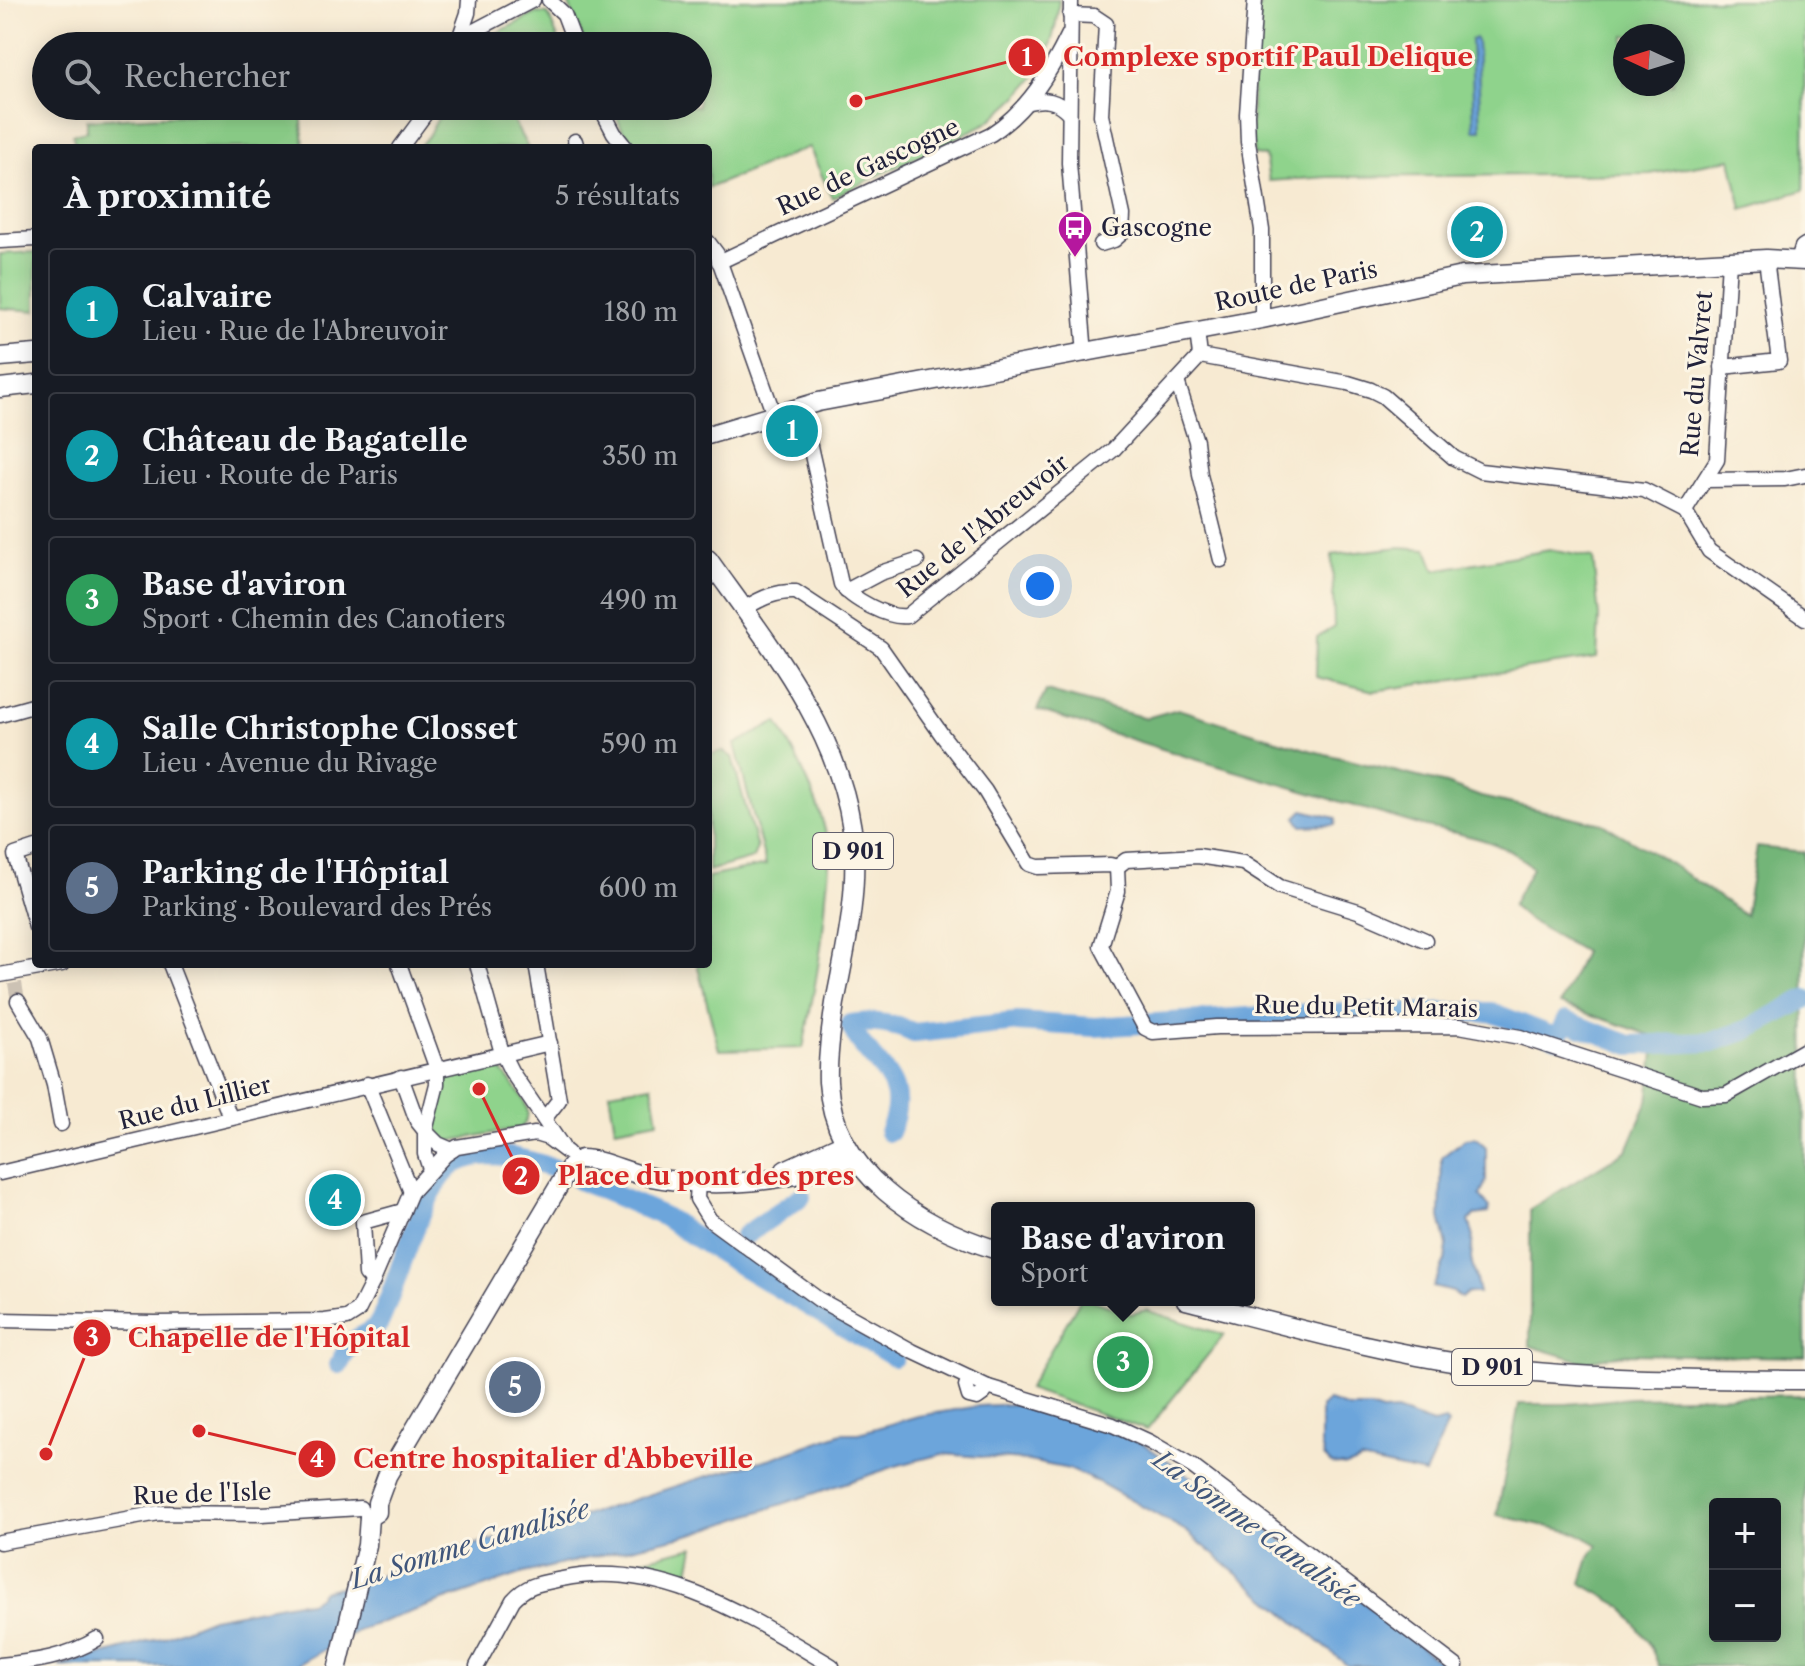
<!DOCTYPE html>
<html lang="fr">
<head>
<meta charset="utf-8">
<style>
  body { margin:0; font-family:"Libre Caslon Text",serif; background:#242831; color:#f1f3f6 }
  .controls { position:absolute; right:24px; bottom:24px; display:grid; overflow:hidden; border-radius:8px; box-shadow:0 4px 20px #0003 }
  .controls button { width:72px; height:72px; display:grid; place-items:center; padding:0; border:0; border-bottom:2px solid #363941; background:#171b24; color:#f1f3f6; font:40px sans-serif }
  .compass { position:absolute; left:1613px; top:24px; width:72px; height:72px; border-radius:50%; background:#171b24; box-shadow:0 4px 20px #0003; rotate:274deg }
  .you { position:absolute; left:1040px; top:586px; width:28px; height:28px; margin:-20px; border:6px solid #fff; border-radius:50%; background:#1a73e8; box-shadow:0 0 0 12px #1a73e833 }
  .badge { display:grid; place-items:center; width:52px; height:52px; border-radius:50%; background:#d690ce; color:#fff; font-size:26px; font-weight:700 }
  .pin { position:absolute; translate:-50% -50%; border:4px solid #fff; box-shadow:0 2px 8px #0006 }
  .popup { position:absolute; left:991px; top:1202px; width:264px; height:104px; box-sizing:border-box; display:grid; place-content:center; border-radius:8px; background:#171b24; filter:drop-shadow(0 2px 6px #0005); font-size:26px; white-space:nowrap; color:#9ea1a6 }
  .popup b { font-size:30px; color:#f1f3f6 }
  .popup::after { content:''; position:absolute; left:50%; top:100%; margin-left:-16px; border:16px solid transparent; border-top-color:#171b24 }
  .list { margin:0; padding:0; list-style:none }
  h2 { display:flex; justify-content:space-between; align-items:center; height:104px; margin:0; padding:0 32px; font-size:34px }
  h2 small { font-size:26px; font-weight:400; color:#9ea1a6 }
  .list li { display:grid; grid-template-columns:52px 1fr auto; gap:24px; align-items:center; box-sizing:border-box; height:128px; margin:0 16px 16px; padding:0 16px; border:2px solid #363941; border-radius:8px }
  .list b { display:block; font-size:30px; white-space:nowrap }
  .list p { margin:0; font-size:26px; white-space:nowrap; color:#9ea1a6 }
  .list em { font-size:26px; font-style:normal; color:#9ea1a6 }
  .icon { flex:none; width:44px; height:44px; fill:none; stroke:currentColor; stroke-width:2; stroke-linecap:round; stroke-linejoin:round }
  .map { position:relative; flex:none; width:1805px; height:1666px; overflow:hidden }
  .search { position:absolute; background:#171b24; box-shadow:0 4px 20px #0003; left:32px; top:32px; width:680px; height:88px; display:flex; align-items:center; gap:20px; box-sizing:border-box; padding:0 28px; border-radius:44px; color:#9ea1a6; font-size:30px }
  .panel { position:absolute; background:#171b24; box-shadow:0 4px 20px #0003; left:32px; top:144px; width:680px; height:824px; border-radius:8px }
  .map>svg:first-child { display:block }
</style>
</head>
<body>
<div class="map">
<svg width="1805" height="1666" viewBox="0 0 1805 1666">
  <rect width="100%" height="100%" fill="#fcf5e5"/>
  <filter id="ink" filterUnits="userSpaceOnUse"><feTurbulence type="fractalNoise" baseFrequency=".0125" numOctaves="2"/><feDisplacementMap in="SourceGraphic" scale="16" xChannelSelector="R" yChannelSelector="G"/><feConvolveMatrix kernelMatrix="1 2 1 2 8 2 1 2 1" color-interpolation-filters="sRGB"/></filter>
  <filter id="wash" filterUnits="userSpaceOnUse"><feTurbulence type="fractalNoise" baseFrequency=".006" numOctaves="4" result="noise"/><feDisplacementMap in="SourceGraphic" scale="32" xChannelSelector="R" yChannelSelector="G"/><feGaussianBlur stdDeviation="1.8" result="paint"/><feColorMatrix in="noise" values="0 0 0 0 0 0 0 0 0 0 0 0 0 0 0 0 0 1.4 0 .05"/><feComposite in="paint" operator="in"/></filter>
  <g filter="url(#wash)">
    <rect width="100%" height="100%" fill="#f7ead2"/>
    <g fill="#8fd38c" stroke="#587a64" stroke-width="2" fill-rule="evenodd">
      <path d="M567,0H1059C1053,65 1034,84 987,123L832,198L809,147L708,188V148H638L623,131L617,118L625,114L622,108L614,112L611,106H698V46H586Z"/>
      <path d="M1263,0H1805L1804,190L1742,209L1731,159L1650,174L1328,177L1269,181L1265,156L1254,155L1251,129L1255,17ZM1625,36H1673V84H1625Z"/>
      <polygon points="537,13 548,14 561,46 470,46"/>
      <polygon points="445,106 505,106 528,148 418,148 428,136"/>
      <polygon points="301,109 304,148 75,148 73,134 87,131 87,120"/>
      <polygon points="36,252 36,311 0,308 0,254"/>
      <polygon points="1400,547 1427,549 1435,570 1550,550 1593,558 1599,617 1597,658 1374,691 1316,677 1317,637 1334,627 1332,555"/>
      <path d="M777,722C797,755 826,814 829,853C830,866 827,882 826,896C823,948 813,997 803,1048L719,1050L697,964H708V877L766,865L735,744Z"/>
      <polygon points="722,751 732,757 757,848 753,858 708,871 708,755"/>
      <path d="M496,1064C508,1080 543,1112 520,1128L450,1141L442,1137L437,1129V1122L448,1072Z"/>
      <polygon points="652,1085 658,1121 615,1129 609,1092"/>
      <polygon points="1080,1300 1091,1300 1131,1314 1146,1310 1224,1335 1147,1430 1028,1389"/>
      <polygon points="694,1547 688,1577 670,1572 627,1569 631,1562"/>
    </g>
    <g fill="#73b578" stroke="#4a6c5a" stroke-width="2" fill-rule="evenodd">
      <path d="M1046,691L1146,718L1178,709L1309,750L1446,784L1481,797L1603,824L1671,864L1745,915L1757,847L1804,852L1805,1357L1626,1354L1584,1362L1530,1346V1209L1627,1150L1648,1101L1656,1037L1560,1004L1584,952L1527,919L1512,906L1532,868C1507,841 1462,834 1426,827L1191,758L1037,710Z"/>
      <path d="M1805,1395V1666H1659L1649,1643L1623,1607L1581,1583L1590,1555L1598,1545L1577,1533L1497,1515L1519,1404H1567L1631,1398ZM1715,1504H1775V1636H1715Z"/>
    </g>
    <g fill="#6ca5db" stroke="#47648b" stroke-width="2">
      <polygon points="1475,38 1477,41 1481,130 1474,130 1471,40"/>
      <polygon points="1303,810 1336,818 1335,825 1302,826 1296,817"/>
      <polygon points="1476,1138 1486,1147 1486,1181 1480,1196 1489,1207 1488,1213 1474,1215 1469,1221 1473,1233 1471,1259 1479,1293 1468,1292 1461,1298 1453,1292 1433,1287 1445,1261 1447,1246 1440,1217 1442,1157 1465,1139"/>
      <polygon points="1328,1401 1349,1408 1370,1408 1382,1412 1396,1411 1433,1424 1445,1421 1448,1424 1425,1474 1361,1460 1347,1466 1331,1464 1324,1457 1321,1445 1321,1407"/>
      <path d="M1034,1403L1142,1443L1291,1546L1445,1666H1348L1186,1531L1098,1482L1069,1469L1023,1460L942,1454L899,1465L696,1533L524,1573L361,1629L295,1666H240L229,1663L199,1666H59L165,1637L212,1618L298,1602C308,1605 317,1599 323,1591L365,1581L442,1552L549,1527L701,1478L772,1458L842,1433H859L918,1416L979,1406Z"/>
    </g>
    <g fill="none" stroke-linecap="round" stroke-linejoin="round">
      <g stroke="#6ca5db" stroke-width="20">
        <path d="M889,1132C914,1077 869,1068 850,1024C871,1020 896,1024 914,1033L1017,1022L1095,1027L1311,1013L1491,1012L1557,1038L1566,1021L1630,1045L1712,1042L1747,1030L1805,999"/>
        <polyline points="579,1180 663,1216 723,1255 894,1357"/>
        <polyline points="744,1236 801,1197"/>
        <path d="M339,1364C343,1357 347,1349 352,1343C360,1334 375,1332 380,1321C397,1285 423,1181 457,1163C487,1147 524,1159 553,1168"/>
      </g>
    </g>
  </g>
  <g filter="url(#ink)">
    <g fill="none" stroke-linecap="round" stroke-linejoin="round">
      <polyline stroke="#ccc2b4" stroke-width="14" stroke-dasharray="14 7" stroke-linecap="butt" points="15,983 18,1001"/>
      <defs>
        <g id="minor">
          <polyline points="549,0 564,14 576,46"/>
          <polyline points="1071,0 1069,163 1085,354"/>
          <polyline points="1255,0 1247,114 1248,142 1262,230 1262,319"/>
          <polyline points="1070,15 1094,16 1106,24 1101,115 1123,215 1122,233 1114,240 1101,244"/>
          <polyline points="458,42 468,13 469,0"/>
          <polyline points="458,46 474,31 533,0"/>
          <path d="M1029,102C1045,98 1057,100 1069,113"/>
          <polyline points="600,106 614,133 626,148"/>
          <polyline points="575,141 577,148"/>
          <polyline points="400,148 431,106"/>
          <polyline points="0,241 36,239"/>
          <polyline points="708,242 717,254 774,415"/>
          <polyline points="1798,260 1802,247 1805,245"/>
          <polyline points="1729,261 1717,460 1685,511 1709,551 1805,618"/>
          <path d="M719,262L991,134C1028,110 1050,73 1069,34"/>
          <polyline points="1197,331 1200,356 1348,383 1371,390 1383,396 1454,458 1480,471 1644,490 1685,511"/>
          <polyline points="1722,367 1779,361 1766,259"/>
          <polyline points="1177,381 1196,441 1200,475 1221,560"/>
          <path d="M801,406L841,584C851,599 889,619 907,616L1114,449L1200,356"/>
          <polyline points="1705,480 1785,479 1805,475"/>
          <polyline points="846,591 880,573 917,561"/>
          <path d="M745,608C762,598 776,591 796,592L881,648L942,735L985,791L1029,864L1038,867L1110,865L1117,867"/>
          <polyline points="0,715 36,705"/>
          <polyline points="36,848 15,855 36,927"/>
          <polyline points="1117,867 1118,891 1101,946 1145,1028 1153,1032 1217,1027 1459,1026 1520,1037 1702,1096 1726,1095 1805,1050"/>
          <polyline points="1117,867 1126,860 1198,856 1243,863 1280,887 1358,911 1425,940"/>
          <polyline points="170,964 230,1117"/>
          <polyline points="399,964 437,1069 437,1084 425,1131 438,1144 452,1150"/>
          <polyline points="477,964 502,1053 511,1071 562,1146"/>
          <polyline points="536,964 559,1100 545,1118"/>
          <polyline points="0,975 62,964"/>
          <polyline points="18,1001 40,1038 54,1085 61,1124"/>
          <polyline points="401,1077 417,1121 425,1131 425,1154 430,1169"/>
          <polyline points="367,1084 411,1192"/>
          <polyline points="0,1173 550,1043"/>
          <polyline points="698,1182 697,1199 710,1220 818,1299 912,1351 988,1387 1113,1425 1150,1442 1193,1467 1456,1666"/>
          <polyline points="373,1281 366,1274 363,1222 403,1211"/>
          <polyline points="0,1320 155,1323 325,1321 347,1318 358,1311 373,1281 411,1192 445,1155 457,1147 535,1134 548,1138 568,1153"/>
          <polyline points="969,1378 966,1386 969,1396 977,1398 984,1393 988,1387"/>
          <polyline points="0,1542 159,1513 262,1514 360,1508"/>
          <path d="M0,1665C34,1662 68,1657 97,1639"/>
          <path d="M477,1666L513,1600C527,1584 542,1583 562,1579C661,1558 750,1618 832,1666"/>
        </g>
        <g id="major">
          <polyline points="0,357 36,354"/>
          <polyline points="0,388 36,384"/>
          <polyline points="708,435 818,402 1262,319 1462,276 1766,259 1805,261"/>
          <path d="M708,559C766,641 837,726 852,829C860,887 846,947 835,1003C831,1029 827,1056 828,1082C834,1174 918,1225 997,1250"/>
          <path d="M581,1159C602,1159 625,1172 646,1176C711,1190 793,1183 853,1157"/>
          <polyline points="785,1170 844,1143"/>
          <path d="M1186,1300C1281,1324 1374,1351 1471,1365C1581,1380 1694,1379 1805,1380"/>
          <polyline points="369,1517 377,1512 377,1503 387,1476 570,1167"/>
          <polyline points="338,1666 367,1545 369,1517"/>
        </g>
      </defs>
      <use href="#minor" stroke="#424052" stroke-width="17"/>
      <use href="#major" stroke="#424052" stroke-width="21"/>
      <use href="#minor" stroke="#fff" stroke-width="14"/>
      <use href="#major" stroke="#fff" stroke-width="18"/>
    </g>
  </g>
  <defs>
    <symbol id="bus-pin" viewBox="-11 -11 22 30"><path d="M0 17L-7.5 6A9.5 9.5 0 1 1 7.5 6Z" fill="#b5179e" stroke="#fcf5e5"/><path d="M-5-6H5V4H4V6H2V4H-2V6H-4V4H-5ZM-3.5-4V0h7V-4ZM-3.5 1.2v1.5H-2V1.2ZM2 1.2v1.5H3.5V1.2Z" fill="#fff"/></symbol>
  </defs>
  <g fill-rule="evenodd">
    <use href="#bus-pin" x="1055" y="208" width="40" height="54"/>
  </g>
  <g text-anchor="middle" stroke-width="6" stroke-linejoin="round" paint-order="stroke">
    <g fill="#fcf5e5" stroke="#63616e" stroke-width="2">
      <rect x="813" y="833" width="80" height="36" rx="6"/>
      <rect x="1452" y="1349" width="80" height="36" rx="6"/>
    </g>
    <g font-size="22" font-weight="bold" fill="#22223b">
      <text x="853" y="859">D 901</text>
      <text x="1492" y="1375">D 901</text>
    </g>
    <g font-size="24" fill="#22223b" stroke="#fcf5e5">
      <text transform="translate(868 167) rotate(-25)" y="8">Rue de Gascogne</text>
      <text transform="translate(1296 286) rotate(-12)" y="8">Route de Paris</text>
      <text transform="translate(1697 374) rotate(-85)" y="8">Rue du Valvret</text>
      <text transform="translate(983 526) rotate(-39)" y="8">Rue de l'Abreuvoir</text>
      <text transform="translate(1366 1007) rotate(1)" y="8">Rue du Petit Marais</text>
      <text transform="translate(195 1103) rotate(-14)" y="8">Rue du Lillier</text>
      <text transform="translate(202 1494) rotate(-2)" y="8">Rue de l'Isle</text>
    </g>
    <g font-size="24" fill="#22223b" stroke="#fcf5e5" text-anchor="start">
      <text x="1101" y="236">Gascogne</text>
    </g>
    <g font-size="26" font-style="italic" fill="#40567b" stroke="#fcf5e5">
      <text transform="translate(1257 1529) rotate(36)" y="9">La Somme Canalisée</text>
      <text transform="translate(470 1544) rotate(-17)" y="9">La Somme Canalisée</text>
    </g>
  </g>
  <path fill="none" stroke="#d62828" stroke-width="3" d="M856 101L1027 57M479 1089L521 1176M46 1454L92 1338M199 1431L317 1459"/>
  <g fill="#d62828" stroke="#fcf5e5" stroke-width="3">
    <circle cx="856" cy="101" r="8"/>
    <circle cx="479" cy="1089" r="8"/>
    <circle cx="46" cy="1454" r="8"/>
    <circle cx="199" cy="1431" r="8"/>
    <circle cx="1027" cy="57" r="20"/>
    <circle cx="521" cy="1176" r="20"/>
    <circle cx="92" cy="1338" r="20"/>
    <circle cx="317" cy="1459" r="20"/>
  </g>
  <g font-size="24" text-anchor="middle" font-weight="bold" fill="#fff">
    <text x="1027" y="66">1</text>
    <text x="521" y="1185">2</text>
    <text x="92" y="1346">3</text>
    <text x="317" y="1467">4</text>
  </g>
  <g font-size="26" text-anchor="middle" font-weight="bold" fill="#d62828" stroke="#fcf5e5" stroke-width="6" stroke-linejoin="round" paint-order="stroke">
    <text x="1268" y="66">Complexe sportif Paul Delique</text>
    <text x="706" y="1185">Place du pont des pres</text>
    <text x="269" y="1347">Chapelle de l'Hôpital</text>
    <text x="553" y="1468">Centre hospitalier d'Abbeville</text>
  </g>
</svg>
<div class="controls">
<button>+</button>
<button>−</button>
</div>
<svg class="compass" viewBox="-18 -18 36 36"><path d="M0-13l5 13h-10z" fill="#e53935"/><path d="M0 13l5-13h-10z" fill="#9ea1a6"/></svg>
<div class="you"></div>
<div class="pin badge" style="left:792px;top:431px;background:#0f9aa8">1</div>
<div class="pin badge" style="left:1477px;top:232px;background:#0f9aa8">2</div>
<div class="pin badge" style="left:1123px;top:1362px;background:#2e9e5b">3</div>
<div class="popup"><b>Base d'aviron</b>Sport</div>
<div class="pin badge" style="left:335px;top:1200px;background:#0f9aa8">4</div>
<div class="pin badge" style="left:515px;top:1387px;background:#5c6f8a">5</div>
<div class="search"><svg class="icon" aria-label="search" viewBox="0 0 24 24"><circle cx="10" cy="10" r="6"/><path d="M15 15l6 6"/></svg>Rechercher</div>
<section class="panel">
<h2>À proximité<small>5 résultats</small></h2>
<ul class="list">
<li><span class="badge" style="background:#0f9aa8">1</span><div><b>Calvaire</b><p>Lieu · Rue de l'Abreuvoir</p></div><em>180 m</em></li>
<li><span class="badge" style="background:#0f9aa8">2</span><div><b>Château de Bagatelle</b><p>Lieu · Route de Paris</p></div><em>350 m</em></li>
<li><span class="badge" style="background:#2e9e5b">3</span><div><b>Base d'aviron</b><p>Sport · Chemin des Canotiers</p></div><em>490 m</em></li>
<li><span class="badge" style="background:#0f9aa8">4</span><div><b>Salle Christophe Closset</b><p>Lieu · Avenue du Rivage</p></div><em>590 m</em></li>
<li><span class="badge" style="background:#5c6f8a">5</span><div><b>Parking de l'Hôpital</b><p>Parking · Boulevard des Prés</p></div><em>600 m</em></li>
</ul>
</section>
</div>
</body>
</html>
